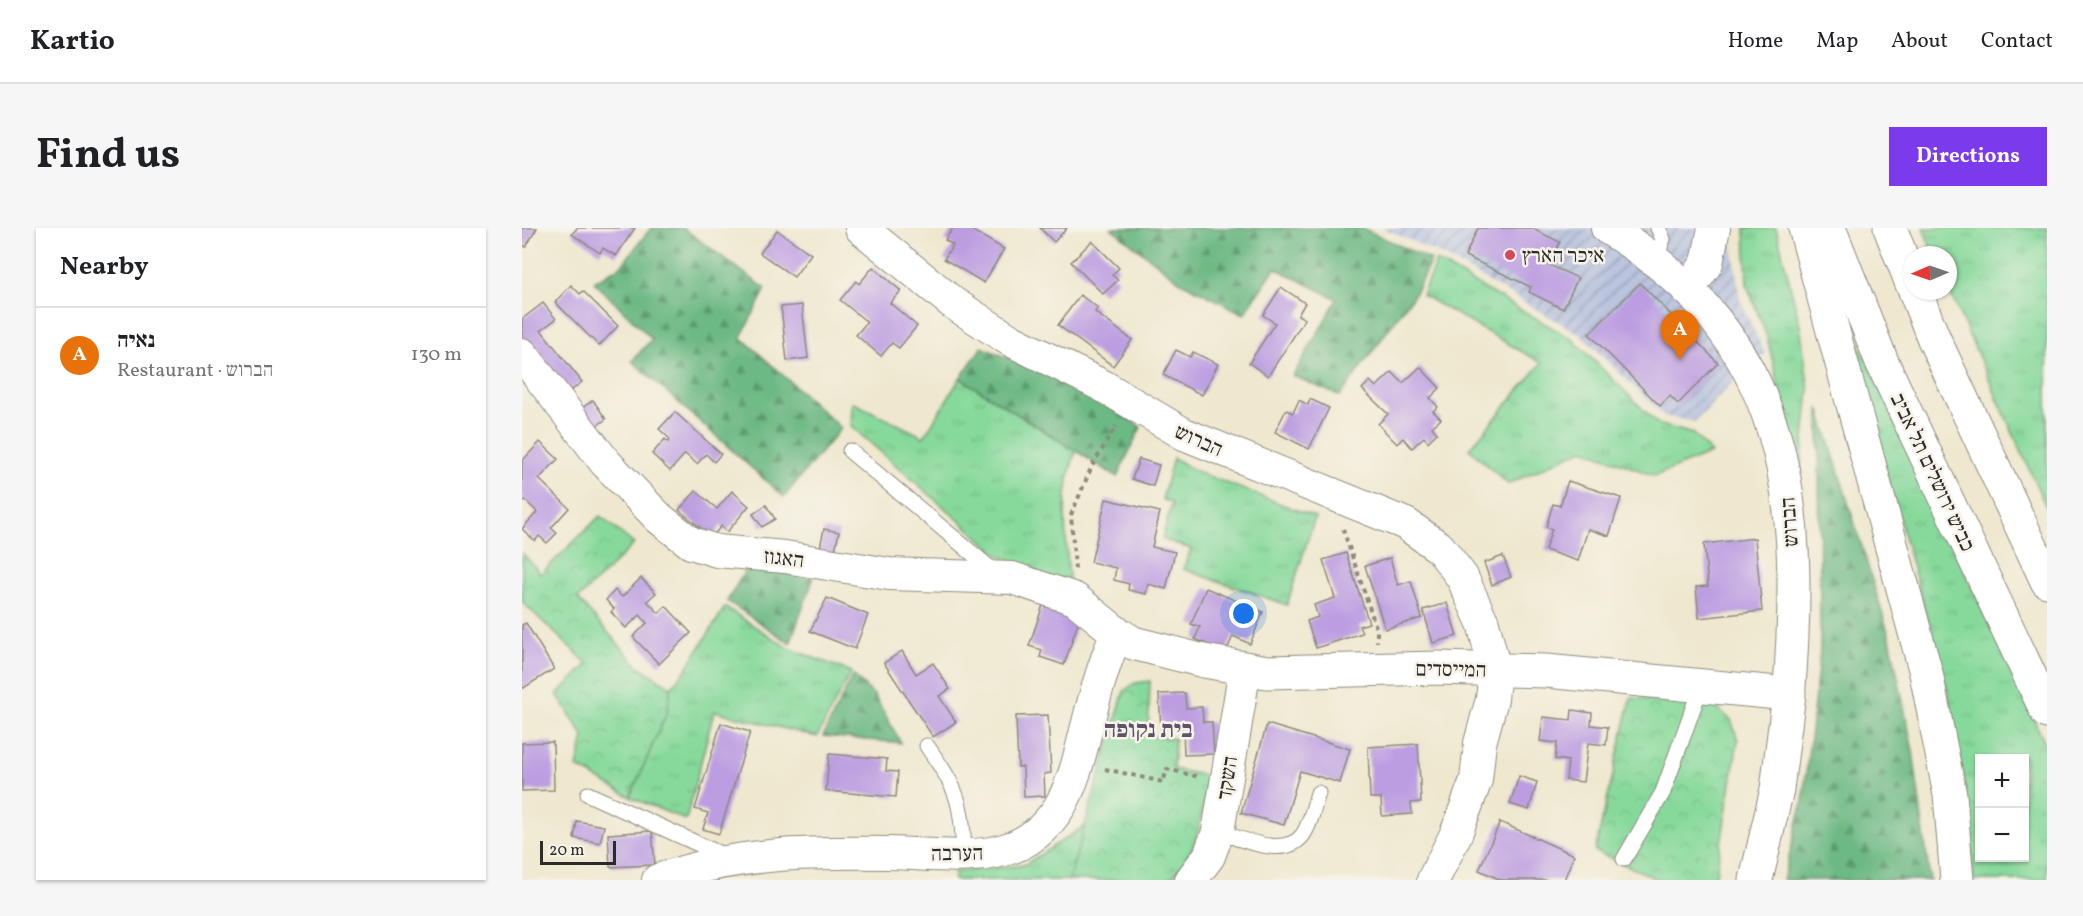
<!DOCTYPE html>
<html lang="en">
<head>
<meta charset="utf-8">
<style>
  body { margin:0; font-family:Vollkorn,"Frank Ruhl Libre",serif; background:#f6f6f6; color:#202124 }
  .controls { position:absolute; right:18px; bottom:18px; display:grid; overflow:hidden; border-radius:0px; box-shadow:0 2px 4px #0004 }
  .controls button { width:54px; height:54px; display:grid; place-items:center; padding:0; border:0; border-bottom:2px solid #e0e0e0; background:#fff; color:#202124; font:30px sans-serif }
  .compass { position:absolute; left:1381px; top:18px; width:54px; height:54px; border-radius:50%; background:#fff; box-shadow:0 2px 4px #0004; rotate:268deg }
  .scale { position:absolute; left:18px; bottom:15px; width:76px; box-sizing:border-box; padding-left:6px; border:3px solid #2b2b2b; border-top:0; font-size:16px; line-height:21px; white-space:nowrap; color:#2b2b2b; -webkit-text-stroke:4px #f7f3e8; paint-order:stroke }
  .you { position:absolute; left:722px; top:386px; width:21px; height:21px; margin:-15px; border:4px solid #fff; border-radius:50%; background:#1a73e8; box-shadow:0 0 0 9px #1a73e833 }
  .badge { display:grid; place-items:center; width:39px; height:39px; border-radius:50%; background:#7c3aed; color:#fff; font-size:20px; font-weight:700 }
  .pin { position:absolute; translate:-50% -50px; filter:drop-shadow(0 2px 3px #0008) }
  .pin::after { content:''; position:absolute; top:32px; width:21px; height:18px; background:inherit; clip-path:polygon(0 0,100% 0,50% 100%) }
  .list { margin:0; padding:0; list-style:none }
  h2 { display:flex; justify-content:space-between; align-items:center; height:78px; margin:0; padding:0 24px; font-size:26px }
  h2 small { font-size:20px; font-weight:400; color:#757577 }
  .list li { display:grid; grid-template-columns:39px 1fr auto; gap:18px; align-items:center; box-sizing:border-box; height:96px; padding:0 24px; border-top:2px solid #e0e0e0 }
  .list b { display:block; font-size:22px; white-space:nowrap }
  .list p { margin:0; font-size:20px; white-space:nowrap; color:#757577 }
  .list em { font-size:20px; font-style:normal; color:#757577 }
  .map { position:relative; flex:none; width:1525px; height:652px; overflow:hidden; border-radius:0px }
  header { display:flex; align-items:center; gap:36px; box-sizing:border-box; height:84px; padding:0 30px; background:#fff; border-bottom:2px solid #e0e0e0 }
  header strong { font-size:28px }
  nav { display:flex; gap:33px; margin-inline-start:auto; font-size:21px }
  .intro { display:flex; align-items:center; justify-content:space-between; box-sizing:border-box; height:144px; padding:0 36px }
  h1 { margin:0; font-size:42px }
  .button { padding:15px 27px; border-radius:0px; background:#7c3aed; color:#fff; font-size:21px; font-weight:700 }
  main { display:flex; gap:36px; padding:0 36px }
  aside { flex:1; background:#fff; border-radius:0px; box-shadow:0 2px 4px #0004 }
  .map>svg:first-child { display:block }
</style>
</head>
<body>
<header>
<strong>Kartio</strong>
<nav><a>Home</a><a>Map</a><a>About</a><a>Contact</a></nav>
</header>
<div class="intro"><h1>Find us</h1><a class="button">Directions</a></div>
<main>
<aside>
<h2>Nearby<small></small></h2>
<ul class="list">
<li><span class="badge" style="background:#e8710a">A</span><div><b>נאיה</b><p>Restaurant · הברוש</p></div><em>130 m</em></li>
</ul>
</aside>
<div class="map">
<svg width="1525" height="652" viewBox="0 0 1525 652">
  <defs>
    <pattern id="industrial-furrows" width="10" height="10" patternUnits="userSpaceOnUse" patternTransform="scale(1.5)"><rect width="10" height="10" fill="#bac4de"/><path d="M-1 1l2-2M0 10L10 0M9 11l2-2" fill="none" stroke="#979fb4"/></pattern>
    <pattern id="grass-tufts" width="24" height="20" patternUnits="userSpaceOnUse" patternTransform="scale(1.5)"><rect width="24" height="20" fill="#87d99b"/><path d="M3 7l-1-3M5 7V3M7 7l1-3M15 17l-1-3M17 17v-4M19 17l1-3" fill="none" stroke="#75ba86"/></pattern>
    <pattern id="forest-firs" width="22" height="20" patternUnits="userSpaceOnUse" patternTransform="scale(1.5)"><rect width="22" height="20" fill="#6db983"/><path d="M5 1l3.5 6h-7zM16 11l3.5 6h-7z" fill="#5a976b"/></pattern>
    <pattern id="park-crowns" width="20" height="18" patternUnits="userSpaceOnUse" patternTransform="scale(1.5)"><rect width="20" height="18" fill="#87d99b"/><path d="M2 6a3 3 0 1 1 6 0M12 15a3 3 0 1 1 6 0" fill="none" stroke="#75ba86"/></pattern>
  </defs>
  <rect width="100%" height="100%" fill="#f7f3e8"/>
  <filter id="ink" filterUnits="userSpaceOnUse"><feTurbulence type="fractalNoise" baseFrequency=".0167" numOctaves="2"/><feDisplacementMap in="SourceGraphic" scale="12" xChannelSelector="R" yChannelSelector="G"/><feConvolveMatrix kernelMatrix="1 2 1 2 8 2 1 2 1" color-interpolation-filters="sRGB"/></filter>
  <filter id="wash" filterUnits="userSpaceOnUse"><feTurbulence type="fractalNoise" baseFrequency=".008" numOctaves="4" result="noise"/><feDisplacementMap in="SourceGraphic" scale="24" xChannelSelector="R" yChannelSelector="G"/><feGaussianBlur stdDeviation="1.35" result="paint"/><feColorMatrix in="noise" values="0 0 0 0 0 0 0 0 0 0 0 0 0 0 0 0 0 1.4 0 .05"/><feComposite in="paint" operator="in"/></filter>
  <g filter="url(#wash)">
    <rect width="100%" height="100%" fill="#efe8cf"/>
    <polygon fill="url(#industrial-furrows)" points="861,0 1208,0 1218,72 1243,126 1218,146 1173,194 1142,188 1059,107 924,29"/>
    <g fill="url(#grass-tufts)" stroke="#598263" stroke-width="1.5" fill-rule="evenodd">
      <polygon points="1223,0 1254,0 1278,97 1287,162 1278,249 1245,109 1225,57"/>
      <polygon points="1401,0 1525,0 1525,281 1426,60 1426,27 1412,27"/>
      <polygon points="914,33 1050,111 1136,196 1171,206 1189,225 1133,248 1061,221 986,256 947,221 1020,135 900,67"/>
      <path d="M1316,71L1525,520V652H1452L1444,565L1426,465ZM1458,530H1502V630H1458Z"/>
      <path d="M438,150L554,223C537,268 544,312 548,359L478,328L329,198L330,174L402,209Z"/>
      <polygon points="651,230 676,244 793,289 765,377 661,341 669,321 640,311 650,275 640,271"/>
      <polygon points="203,379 266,420 329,444 295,509 192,483 164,592 108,569 145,484 149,459 163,443"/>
      <polygon points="563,598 547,652 432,652 432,644 502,637"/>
    </g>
    <g fill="url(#forest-firs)" stroke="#4c7257" stroke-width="1.5">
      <polygon points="129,0 161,0 244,61 219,109 319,200 262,269 110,133 130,111 72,54 99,38"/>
      <polygon points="589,0 840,0 909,32 893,65 818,168 771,148 815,71 753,40 722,86 659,54"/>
      <polygon points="460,119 560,162 619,199 595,249 438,150"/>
      <polygon points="1297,180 1368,410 1391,523 1408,652 1261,652 1281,573 1298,422"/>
      <polygon points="226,338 292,349 268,415 205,373"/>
      <polygon points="331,447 352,467 379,515 301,508"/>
    </g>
    <g fill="url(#park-crowns)" stroke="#598263" stroke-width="1.5">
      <polygon points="78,288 112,316 56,371 116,438 149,459 145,484 108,569 55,539 62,509 35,466 66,436 0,374 0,325 19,346"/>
      <path d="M628,453L626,507L653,511L651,541L687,548C680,581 677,632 645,652H547L602,463L613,455Z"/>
      <polygon points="1109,470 1189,475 1209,492 1216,512 1193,652 1137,652 1073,623"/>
    </g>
    <g id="blocks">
      <g fill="#bc9de1">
        <polygon points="0,0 15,0 4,19 0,17"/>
        <polygon points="55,0 113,0 94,28 81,20 78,25 50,6"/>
        <polygon points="431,0 446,0 482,21 462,55 422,31 431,17 423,12"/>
        <polygon points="518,0 545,0 532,14"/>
        <polygon points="956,0 1009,0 1038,14 1027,37 1056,50 1041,81 1007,64 1009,59 943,28"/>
        <polygon points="255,2 289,26 272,49 238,25"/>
        <polygon points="570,13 597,40 590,47 596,52 581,66 549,34"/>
        <polygon points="351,39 379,63 368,75 395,98 377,120 370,115 359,128 334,107 345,94 318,72 334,53 337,56"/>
        <polygon points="1118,55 1196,135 1156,176 1148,168 1138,178 1067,106"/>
        <polygon points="49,57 58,66 61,63 96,98 77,118 33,74"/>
        <polygon points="759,59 783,75 776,87 783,91 746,148 727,135 753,95 741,87"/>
        <polygon points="558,67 576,80 573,84 610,112 591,138 536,97"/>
        <polygon points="21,75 34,91 19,102 60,154 45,166 0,109 0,91"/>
        <polygon points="280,77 286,130 265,133 259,79"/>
        <polygon points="654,122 668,129 671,124 696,136 680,167 641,147"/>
        <polygon points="898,139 918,160 908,170 916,179 911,183 919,191 910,199 915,205 906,214 902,209 890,220 881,210 875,216 856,196 866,186 840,161 848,153 854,159 870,144 881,155"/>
        <polygon points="788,171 807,180 787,221 753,204 764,182 771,185 777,172 786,177"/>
        <polygon points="71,172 84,191 70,201 56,183"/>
        <polygon points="153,184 199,226 192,234 184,226 175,236 163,226 148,243 130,226 143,211 146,214 148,211 137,201"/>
        <polygon points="18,214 36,231 17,251 47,280 29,300 35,305 25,315 17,308 13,313 0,301 15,284 3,272 0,275 0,233"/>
        <polygon points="617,231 637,237 631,258 610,251"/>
        <polygon points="1046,253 1099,270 1087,308 1066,301 1056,333 1023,322 1030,301 1024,299 1031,276 1038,278"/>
        <polygon points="174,263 195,281 210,263 227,278 205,304 199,298 190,309 157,282"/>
        <polygon points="584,271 638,284 630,319 653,324 644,361 626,356 624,366 606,362 607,356 592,352 594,340 569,334"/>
        <polygon points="244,277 253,291 240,299 231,286"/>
        <polygon points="302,301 317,304 312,327 297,324"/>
        <polygon points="1233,310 1240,383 1177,390 1174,359 1186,358 1182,316"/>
        <polygon points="824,325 847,395 837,398 840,405 794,420 785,393 796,389 792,377 813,370 801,332"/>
        <polygon points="981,328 989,349 970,357 962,335"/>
        <polygon points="868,330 876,357 889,353 900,390 863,401 843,338"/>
        <polygon points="119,350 134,365 125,373 137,385 144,378 169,405 137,436 111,409 125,395 118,387 104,400 89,384 92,381 84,372 93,362 100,369"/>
        <polygon points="684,360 741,384 728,416 711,408 704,424 673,411 678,399 669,396"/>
        <polygon points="305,370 346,387 333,421 288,403"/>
        <polygon points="925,375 935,408 911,415 901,382"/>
        <polygon points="521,377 558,389 542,437 518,429 520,422 507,418"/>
        <polygon points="4,395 32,441 0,461 0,397"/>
        <polygon points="380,423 394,446 411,435 428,461 417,468 434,494 411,509 362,435"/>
        <polygon points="663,465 664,480 680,479 681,494 690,494 692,526 662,527 661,499 639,501 637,466"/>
        <polygon points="1050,482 1070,485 1069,497 1086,499 1084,517 1066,515 1061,554 1044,552 1046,533 1033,531 1035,515 1018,513 1021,489 1049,492"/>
        <polygon points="526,487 529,545 522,546 523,568 502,569 501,539 496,539 494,488"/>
        <polygon points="199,495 228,504 197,606 181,601 186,585 173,581"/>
        <polygon points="745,496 828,521 818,555 778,543 762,597 719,585"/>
        <polygon points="31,514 32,562 0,563 0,515"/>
        <polygon points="896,516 899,574 889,575 890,586 860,588 859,570 848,570 846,519"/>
        <polygon points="307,526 365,531 364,543 376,544 374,569 304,563"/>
        <polygon points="997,548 1015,554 1007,582 988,576"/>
        <polygon points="55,593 82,598 78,615 52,610"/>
        <polygon points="978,594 1052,627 1042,652 979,652 957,642"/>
        <polygon points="130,603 133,637 88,639 86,606"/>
      </g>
    </g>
  </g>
  <g filter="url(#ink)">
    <use href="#blocks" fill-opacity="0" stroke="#8d8a7d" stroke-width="1.5"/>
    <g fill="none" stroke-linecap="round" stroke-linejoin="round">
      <defs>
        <g id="lane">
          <polyline points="1133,33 1141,11 1136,0"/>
          <polyline points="328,223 475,346"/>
          <path d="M405,518C436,563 440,572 442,627"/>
          <polyline points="66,566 205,629"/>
          <path d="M696,604C719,610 761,631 780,608C788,598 792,578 796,565"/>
          <polyline points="1102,631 1141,564 1179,458"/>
        </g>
        <g id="street">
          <polyline points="339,0 431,75 488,112 581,158 662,206 884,296 918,320 940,349 961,395 973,442 970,471 958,515 954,552 934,606 911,652"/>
          <path d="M1085,0C1269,110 1282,270 1267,466"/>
          <polyline points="1166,62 1185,35 1192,0"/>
          <path d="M0,126L83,234L137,290L169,315L195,323L263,329L367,346L490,350L553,371L595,405C583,432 575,460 568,487C560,517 554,551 538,578C525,599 507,615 482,622C447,632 406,626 369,625C288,624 213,624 136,652"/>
          <polyline points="669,652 687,628 696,604 723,440"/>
        </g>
        <polyline id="secondary" points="595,405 611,415 682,433 745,444 917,440 1024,443 1267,466 1255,561 1234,652"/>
        <g id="highway">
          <polyline points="1283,0 1404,445 1428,567 1435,652"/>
          <polyline points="1307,0 1360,134 1525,484"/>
          <polyline points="1368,0 1390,56"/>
          <polyline points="1393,63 1412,111 1525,353"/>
        </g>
      </defs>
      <use href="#lane" stroke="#8d8a7d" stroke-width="17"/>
      <use href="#street" stroke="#8d8a7d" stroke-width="34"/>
      <use href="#secondary" stroke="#8d8a7d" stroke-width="35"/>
      <use href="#highway" stroke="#8d8a7d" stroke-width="35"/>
      <g stroke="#8d8a7d" stroke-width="4" stroke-dasharray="4.5 4.5" stroke-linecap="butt">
        <polyline points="821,301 855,402 855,414"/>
        <polyline points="553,341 549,287 570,238 594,198"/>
        <polyline points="583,541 641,554 645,541 677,549"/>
      </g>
      <use href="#lane" stroke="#fff" stroke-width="15"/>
      <use href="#street" stroke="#fff" stroke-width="32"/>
      <use href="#secondary" stroke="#fff" stroke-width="33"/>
      <use href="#highway" stroke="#fff" stroke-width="33"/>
    </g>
  </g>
  <circle fill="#d1495b" stroke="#f7f3e8" stroke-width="2" cx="988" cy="27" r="6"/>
  <g text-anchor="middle" stroke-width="5" stroke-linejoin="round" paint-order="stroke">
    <g font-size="21" fill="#2b2b2b" stroke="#f7f3e8" text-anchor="start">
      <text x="1000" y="34">איכר הארץ</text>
    </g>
    <g font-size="21" fill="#2b2b2b" stroke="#f7f3e8">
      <text transform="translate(677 212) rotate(24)" y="7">הברוש</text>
      <text transform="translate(1411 244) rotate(65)" y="7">כביש ירושלים תל אביב</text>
      <text transform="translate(1267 294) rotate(-94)" y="7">הברוש</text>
      <text transform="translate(262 330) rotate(7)" y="7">האגוז</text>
      <text transform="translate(929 441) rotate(1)" y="7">המייסדים</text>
      <text transform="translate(705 550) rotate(-81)" y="7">השקד</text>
      <text transform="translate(435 625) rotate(-1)" y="7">הערבה</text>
    </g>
    <g font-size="24" font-weight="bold" fill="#5e536b" stroke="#f7f3e8">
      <text x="626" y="509">בית נקופה</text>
    </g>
  </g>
</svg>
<div class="controls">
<button>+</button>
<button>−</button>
</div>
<svg class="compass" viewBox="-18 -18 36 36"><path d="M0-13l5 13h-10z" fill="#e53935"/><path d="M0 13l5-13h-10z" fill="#757577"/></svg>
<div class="scale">20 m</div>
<div class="you"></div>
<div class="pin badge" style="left:1158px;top:132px;background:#e8710a">A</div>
</div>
</main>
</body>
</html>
